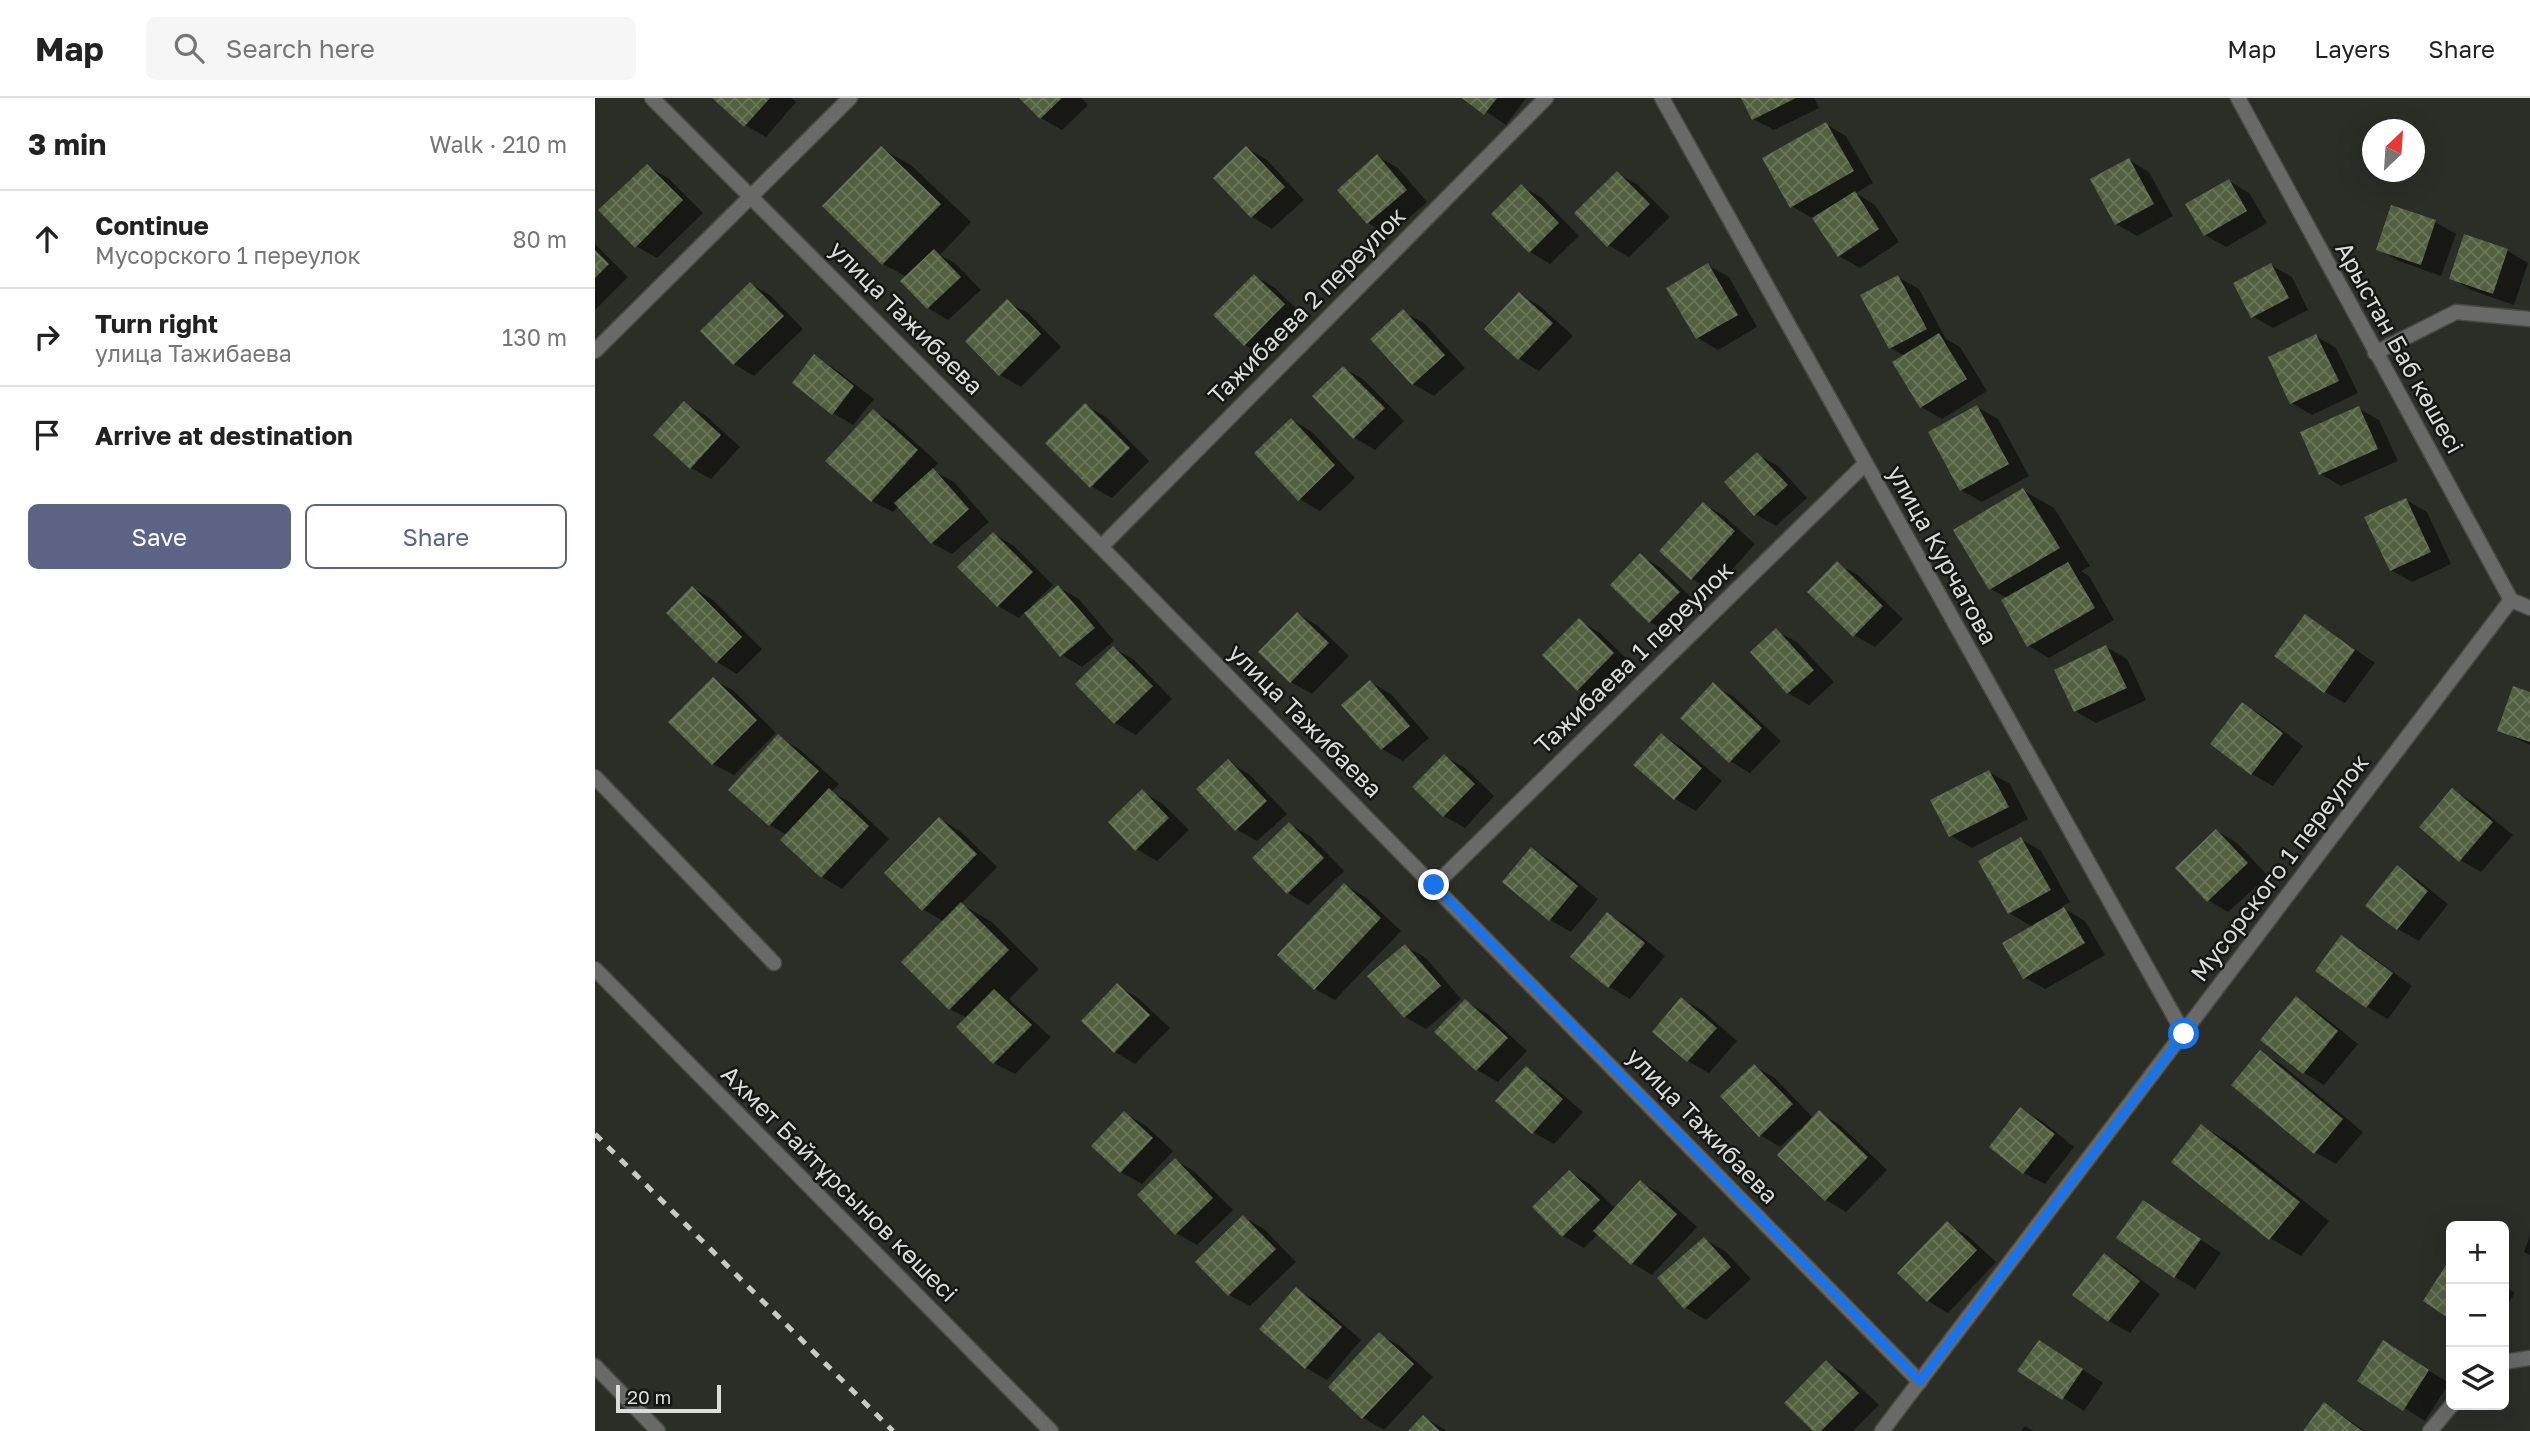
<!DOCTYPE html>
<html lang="en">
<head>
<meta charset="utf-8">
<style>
  body { margin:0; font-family:"Golos Text",sans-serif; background:#f6f6f6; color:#222 }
  .controls { position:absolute; right:21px; bottom:21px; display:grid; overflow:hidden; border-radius:10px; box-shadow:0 7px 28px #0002 }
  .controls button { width:63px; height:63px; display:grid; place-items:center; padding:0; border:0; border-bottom:2px solid #e0e0e0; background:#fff; color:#222; font:35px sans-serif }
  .compass { position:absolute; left:1767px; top:21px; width:63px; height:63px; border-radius:50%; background:#fff; box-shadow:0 7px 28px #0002; rotate:25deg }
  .scale { position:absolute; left:21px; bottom:18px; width:105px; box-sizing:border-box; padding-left:7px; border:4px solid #dbddd8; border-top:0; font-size:19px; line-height:24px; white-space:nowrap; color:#dbddd8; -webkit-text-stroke:5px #141613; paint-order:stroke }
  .stop { position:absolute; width:21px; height:21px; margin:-16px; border:5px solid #1a73e8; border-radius:50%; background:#fff }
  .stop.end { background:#1a73e8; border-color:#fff; box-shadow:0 2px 7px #0008 }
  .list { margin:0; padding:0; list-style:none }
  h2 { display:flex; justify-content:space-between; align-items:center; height:91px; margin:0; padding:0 28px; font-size:30px }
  h2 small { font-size:23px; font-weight:400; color:#767676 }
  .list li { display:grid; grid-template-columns:46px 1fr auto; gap:21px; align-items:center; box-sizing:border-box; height:98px; padding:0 28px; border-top:2px solid #e0e0e0 }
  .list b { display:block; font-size:26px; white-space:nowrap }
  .list p { margin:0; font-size:23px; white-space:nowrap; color:#767676 }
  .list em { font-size:23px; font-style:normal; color:#767676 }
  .actions { display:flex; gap:14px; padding:21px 28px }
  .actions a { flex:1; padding:16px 0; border:2px solid #5c6384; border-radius:10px; text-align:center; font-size:24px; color:#5c6384 }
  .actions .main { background:#5c6384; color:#fff }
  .icon { flex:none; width:38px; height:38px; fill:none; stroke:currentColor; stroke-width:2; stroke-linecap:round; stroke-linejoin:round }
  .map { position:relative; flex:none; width:1935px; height:1333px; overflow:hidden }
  header { display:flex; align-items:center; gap:42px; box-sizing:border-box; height:98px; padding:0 35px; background:#fff; border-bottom:2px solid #e0e0e0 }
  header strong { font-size:33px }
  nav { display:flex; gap:38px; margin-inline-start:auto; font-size:24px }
  .search { width:490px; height:63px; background:#f6f6f6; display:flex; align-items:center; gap:18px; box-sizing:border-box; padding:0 24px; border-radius:10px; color:#767676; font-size:26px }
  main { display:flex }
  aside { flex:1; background:#fff }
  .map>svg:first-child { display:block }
</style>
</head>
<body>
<header>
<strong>Map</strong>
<div class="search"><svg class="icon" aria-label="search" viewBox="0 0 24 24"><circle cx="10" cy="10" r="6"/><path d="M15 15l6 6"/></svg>Search here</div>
<nav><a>Map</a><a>Layers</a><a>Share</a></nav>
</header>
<main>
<aside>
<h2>3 min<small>Walk · 210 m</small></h2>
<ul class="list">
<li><svg class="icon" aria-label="ahead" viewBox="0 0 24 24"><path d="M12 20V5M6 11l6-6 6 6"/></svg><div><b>Continue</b><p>Мусорского 1 переулок</p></div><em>80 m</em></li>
<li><svg class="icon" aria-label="right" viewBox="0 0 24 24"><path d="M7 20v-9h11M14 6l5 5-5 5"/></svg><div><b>Turn right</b><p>улица Тажибаева</p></div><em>130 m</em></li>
<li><svg class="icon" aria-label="arrive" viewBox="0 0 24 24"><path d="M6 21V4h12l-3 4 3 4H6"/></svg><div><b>Arrive at destination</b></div></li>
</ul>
<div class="actions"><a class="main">Save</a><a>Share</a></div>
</aside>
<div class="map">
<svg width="1935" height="1333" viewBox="0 0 1935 1333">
  <defs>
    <pattern id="building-cross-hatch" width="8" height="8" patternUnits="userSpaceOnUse" patternTransform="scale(1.75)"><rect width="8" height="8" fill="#53603f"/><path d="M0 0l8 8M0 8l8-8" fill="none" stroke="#6b765a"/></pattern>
  </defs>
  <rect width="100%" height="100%" fill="#2b2e27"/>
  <g fill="#0007">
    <polygon points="120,0 196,0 201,4 171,39 150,27"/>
    <polygon points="426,0 486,0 493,7 467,32 446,20"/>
    <polygon points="870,0 931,0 911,27"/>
    <polygon points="1148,0 1219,0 1224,10 1179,32 1158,21"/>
    <polygon points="1231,26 1251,38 1278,85 1261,95 1280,107 1304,144 1265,170 1244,158 1219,119 1217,120 1196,108"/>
    <polygon points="286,50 317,68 376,124 345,157 360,165 386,192 353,222 333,210 312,179 288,166 229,108"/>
    <polygon points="652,50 672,62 709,102 677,131 657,119"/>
    <polygon points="782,58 803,70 832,104 794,137 773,125"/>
    <polygon points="1534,62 1554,74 1578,118 1542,138 1521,126"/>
    <polygon points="52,68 73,80 108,115 62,160 41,148"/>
    <polygon points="1022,75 1043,87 1075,119 1034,159 1013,147"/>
    <polygon points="1634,83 1654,95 1672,125 1631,149 1610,137"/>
    <polygon points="926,88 947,100 984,138 955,166 935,154"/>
    <polygon points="1840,124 1861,136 1846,178 1804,163 1783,151"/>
    <polygon points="1870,138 1913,153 1933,165 1919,207 1876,192 1856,180"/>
    <polygon points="0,146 33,179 0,212"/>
    <polygon points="1113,167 1134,179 1162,229 1123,252 1103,240"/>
    <polygon points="1676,167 1697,179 1713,212 1678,230 1657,218"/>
    <polygon points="660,178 680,190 710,219 671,258 650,247"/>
    <polygon points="1303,179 1324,191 1351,241 1365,249 1392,293 1347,321 1326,309 1310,258 1296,250"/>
    <polygon points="156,186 176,198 208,231 159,278 139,266"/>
    <polygon points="925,196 945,208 978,238 944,273 924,261"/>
    <polygon points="412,204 433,215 466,249 426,289 405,277"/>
    <polygon points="808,214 829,225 870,270 839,298 818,286 778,241"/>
    <polygon points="1721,238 1741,250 1763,295 1717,317 1697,305"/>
    <polygon points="220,259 240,271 279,301 258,327 238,315"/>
    <polygon points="748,270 769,282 809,323 780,352 760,340 719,298"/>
    <polygon points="89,305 110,317 145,349 116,381 96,370"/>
    <polygon points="490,307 511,319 554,363 517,400 496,388"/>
    <polygon points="1382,309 1403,321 1434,378 1387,404 1366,392"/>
    <polygon points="1763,310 1784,322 1803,363 1746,388 1726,376"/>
    <polygon points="278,313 299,325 343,365 337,372 359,384 394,424 357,456 337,445 304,408 298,414 277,403"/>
    <polygon points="697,322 717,334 760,380 725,413 704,401"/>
    <polygon points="1162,356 1183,368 1212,400 1181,428 1160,416"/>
    <polygon points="1428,392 1459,410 1495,468 1486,473 1494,478 1519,522 1454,560 1434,548 1412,500 1396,491"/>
    <polygon points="1811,402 1832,414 1856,466 1817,484 1796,472"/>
    <polygon points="1109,406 1129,418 1160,446 1118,493 1097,481 1067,453"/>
    <polygon points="399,436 419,448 458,487 436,508 438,510 463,489 484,501 519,543 487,569 467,557 430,514 424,520 403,508 365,469"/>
    <polygon points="1046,458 1066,470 1104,507 1076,536 1055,524 1017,487"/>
    <polygon points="1242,466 1263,477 1308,521 1280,549 1259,537"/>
    <polygon points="98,490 118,502 167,551 142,576 122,564"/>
    <polygon points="703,516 723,528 754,558 717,596 696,584 666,554"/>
    <polygon points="1711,518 1780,565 1750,605 1730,594"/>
    <polygon points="985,523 1005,535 1039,568 1003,603 983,591"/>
    <polygon points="1181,533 1202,544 1239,584 1214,607 1193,595"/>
    <polygon points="1511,549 1532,561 1551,602 1501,625 1480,613"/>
    <polygon points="519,550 539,562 577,601 541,637 520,625 482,586"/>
    <polygon points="118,581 139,593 181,635 139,677 118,666"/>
    <polygon points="775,584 796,596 834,640 808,663 787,651 749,607"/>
    <polygon points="1118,587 1139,599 1186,643 1155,675 1135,663"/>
    <polygon points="1935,596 1935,647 1904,632"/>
    <polygon points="1647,606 1668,618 1708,648 1678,688 1657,676 1617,646"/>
    <polygon points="1067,638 1087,649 1127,683 1101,713 1080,701 1041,667"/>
    <polygon points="184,639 204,651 244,686 236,694 255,704 294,741 247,791 227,779 192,737 175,727"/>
    <polygon points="849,658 870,670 899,698 870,730 849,718"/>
    <polygon points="633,664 654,676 692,716 662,743 641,731"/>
    <polygon points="1394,674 1415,686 1433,721 1377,750 1356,738"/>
    <polygon points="1857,692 1878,704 1918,737 1886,774 1865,762 1826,729"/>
    <polygon points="547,694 568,706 594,732 562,763 541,751"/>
    <polygon points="345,721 365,733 402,769 366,806 397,824 444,871 414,901 456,939 420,976 399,965 372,920 355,911 349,824 328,811"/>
    <polygon points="694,726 715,738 749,773 713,807 693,795"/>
    <polygon points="1622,733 1642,745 1673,778 1633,814 1613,802"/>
    <polygon points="1426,741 1446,753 1475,804 1466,809 1490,823 1510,857 1450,891 1429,879 1438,829 1414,815"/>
    <polygon points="936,751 957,763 1003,801 976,834 955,822 909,784"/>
    <polygon points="1802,770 1823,782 1853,806 1824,843 1803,831 1773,807"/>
    <polygon points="750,787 770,799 806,833 740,902 720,891"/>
    <polygon points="1013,816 1033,828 1070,858 1035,901 1014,889"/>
    <polygon points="1747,839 1767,851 1817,888 1793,921 1772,909 1722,873"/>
    <polygon points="810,848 831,860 866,901 831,931 810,919"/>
    <polygon points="522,888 543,900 575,930 540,966 520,954"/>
    <polygon points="1087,901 1108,913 1142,943 1114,975 1093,963 1059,933"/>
    <polygon points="1702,901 1722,913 1763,946 1729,987 1709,975"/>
    <polygon points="870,903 891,915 932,953 903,984 882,972 841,934"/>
    <polygon points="1665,955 1686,966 1768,1034 1741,1066 1720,1054"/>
    <polygon points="1159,968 1180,980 1219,1021 1225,1015 1245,1027 1292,1072 1251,1114 1231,1102 1204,1031 1185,1049 1165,1037"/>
    <polygon points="931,971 952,983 988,1014 959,1046 938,1034 903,1003"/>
    <polygon points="1426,1011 1447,1023 1479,1049 1450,1086 1429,1075 1396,1049"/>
    <polygon points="529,1015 550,1027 578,1053 547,1086 526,1074 498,1048"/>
    <polygon points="1607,1028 1637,1046 1734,1123 1706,1158 1675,1140 1578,1064"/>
    <polygon points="580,1062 600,1074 638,1112 602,1147 581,1135"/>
    <polygon points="974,1074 995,1086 1021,1111 1045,1084 1066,1096 1102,1129 1057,1177 1037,1165 1004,1135 989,1150 968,1138"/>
    <polygon points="1549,1104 1626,1155 1600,1191 1580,1179"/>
    <polygon points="649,1119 669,1131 701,1164 655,1208 634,1197"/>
    <polygon points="1352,1126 1373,1138 1401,1164 1353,1215 1333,1203"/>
    <polygon points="1935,1137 1935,1157 1929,1154"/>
    <polygon points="1109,1141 1130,1153 1156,1181 1111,1222 1091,1210 1065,1181"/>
    <polygon points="1510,1157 1530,1169 1565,1196 1535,1235 1514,1223 1479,1196"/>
    <polygon points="1909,1188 1920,1195 1909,1212"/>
    <polygon points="701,1191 722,1203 766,1242 732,1282 711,1270 666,1231"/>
    <polygon points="785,1237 805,1248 838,1279 789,1332 768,1320 736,1289"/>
    <polygon points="1465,1256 1508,1285 1489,1313 1425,1272"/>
    <polygon points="1809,1257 1854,1285 1830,1323 1764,1282"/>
    <polygon points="1232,1265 1252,1277 1284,1307 1258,1333 1220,1333"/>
    <polygon points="1729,1307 1750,1319 1769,1333 1710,1333"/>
    <polygon points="828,1319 849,1331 851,1333 815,1333"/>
    <polygon points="1430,1328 1438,1333 1426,1333"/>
  </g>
  <g fill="url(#building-cross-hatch)">
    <polygon points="117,0 175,0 149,29"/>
    <polygon points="424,0 467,0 445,21"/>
    <polygon points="867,0 902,0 889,17"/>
    <polygon points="1146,0 1201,0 1157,22"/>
    <polygon points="1231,24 1259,73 1195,110 1167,60"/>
    <polygon points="286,48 346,106 287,167 227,108"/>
    <polygon points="651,48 690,89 656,120 618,80"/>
    <polygon points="782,56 812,92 772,126 742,92"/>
    <polygon points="1534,60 1559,106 1520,127 1495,81"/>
    <polygon points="52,66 88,102 40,150 3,112"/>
    <polygon points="1022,73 1055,106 1012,149 979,115"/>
    <polygon points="1634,81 1652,113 1609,138 1590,106"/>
    <polygon points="926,86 964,125 934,155 896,116"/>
    <polygon points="1260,93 1284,131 1243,159 1217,120"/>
    <polygon points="1796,107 1841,122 1826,167 1781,152"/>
    <polygon points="1869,136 1913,151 1898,196 1854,181"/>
    <polygon points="339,151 366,179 332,211 305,183"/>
    <polygon points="0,152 14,166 0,180"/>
    <polygon points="1113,165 1143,217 1101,241 1071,190"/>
    <polygon points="1676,165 1694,200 1656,220 1638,185"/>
    <polygon points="659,176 690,206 649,248 618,217"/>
    <polygon points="1303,177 1332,231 1294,251 1265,197"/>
    <polygon points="155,184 189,218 138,267 105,233"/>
    <polygon points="924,194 958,225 923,262 889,231"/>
    <polygon points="412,201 446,236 404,278 370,243"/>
    <polygon points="808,211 850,257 817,287 775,241"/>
    <polygon points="1344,235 1372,281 1325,310 1297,264"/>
    <polygon points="1721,236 1744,283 1695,306 1673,259"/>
    <polygon points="219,256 259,288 237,317 197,285"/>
    <polygon points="748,268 790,310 758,341 717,298"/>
    <polygon points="89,303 126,337 95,371 58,337"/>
    <polygon points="490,305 535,350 495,390 450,345"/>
    <polygon points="1382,307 1414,366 1365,393 1333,334"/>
    <polygon points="1764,308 1783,351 1724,377 1705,334"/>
    <polygon points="278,311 323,352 276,404 230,363"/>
    <polygon points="696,320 740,367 703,403 659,355"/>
    <polygon points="1162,354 1193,387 1159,418 1129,384"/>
    <polygon points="338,370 374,411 336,446 299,405"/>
    <polygon points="1428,390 1465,450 1394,492 1358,432"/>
    <polygon points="1811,400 1836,454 1795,473 1769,419"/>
    <polygon points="1108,404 1140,433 1096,482 1064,453"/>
    <polygon points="398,434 438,474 402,509 362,469"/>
    <polygon points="1045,455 1085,494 1054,525 1015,487"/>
    <polygon points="1242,463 1288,508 1258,539 1212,494"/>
    <polygon points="1473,464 1500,510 1432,549 1406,502"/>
    <polygon points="463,487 500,530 465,559 429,515"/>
    <polygon points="97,488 147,539 121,565 71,515"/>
    <polygon points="702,514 734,545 695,585 663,554"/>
    <polygon points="1710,516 1760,552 1729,595 1679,558"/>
    <polygon points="984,520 1019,555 982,593 947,557"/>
    <polygon points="1181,530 1219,572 1192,596 1155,554"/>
    <polygon points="1511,547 1532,590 1479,614 1459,572"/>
    <polygon points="518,548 558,588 519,626 480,586"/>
    <polygon points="118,579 162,622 117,667 73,624"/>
    <polygon points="775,582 815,628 786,652 746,607"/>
    <polygon points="1118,584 1167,630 1134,665 1085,620"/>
    <polygon points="1918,588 1935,594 1935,644 1902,633"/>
    <polygon points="1647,604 1688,635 1656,677 1615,646"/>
    <polygon points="1066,635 1107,670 1079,702 1038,667"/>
    <polygon points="183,636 224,673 174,728 133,692"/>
    <polygon points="849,656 880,686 848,719 817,689"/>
    <polygon points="633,661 672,703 640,733 601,691"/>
    <polygon points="1394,672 1414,709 1354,739 1335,702"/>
    <polygon points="234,690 274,728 226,780 185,742"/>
    <polygon points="1857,690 1898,724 1864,764 1824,729"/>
    <polygon points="547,691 574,720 540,753 513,724"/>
    <polygon points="344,719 382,756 327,813 289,775"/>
    <polygon points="694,724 729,760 692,796 657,760"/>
    <polygon points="1621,731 1653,765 1612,804 1580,770"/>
    <polygon points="1426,739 1456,792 1413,816 1383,763"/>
    <polygon points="936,749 983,788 954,823 907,784"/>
    <polygon points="1802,767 1833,793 1802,832 1770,808"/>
    <polygon points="749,785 786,820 719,892 682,857"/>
    <polygon points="366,804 414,852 354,912 306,864"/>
    <polygon points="1469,809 1490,845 1428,881 1407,845"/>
    <polygon points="1012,814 1050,845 1013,890 975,859"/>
    <polygon points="1746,837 1798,875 1771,910 1720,873"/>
    <polygon points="810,846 846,888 809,920 772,878"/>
    <polygon points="522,885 555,917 519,955 486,923"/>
    <polygon points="399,891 437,927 398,966 361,929"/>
    <polygon points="1701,898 1743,933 1708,976 1665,942"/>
    <polygon points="1086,899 1122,930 1092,964 1057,934"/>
    <polygon points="870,901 913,940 881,973 839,934"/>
    <polygon points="1665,952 1748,1021 1719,1056 1636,987"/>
    <polygon points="1159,966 1198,1006 1164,1039 1125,998"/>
    <polygon points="931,968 968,1001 937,1036 900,1003"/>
    <polygon points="1425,1009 1460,1036 1428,1076 1394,1049"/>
    <polygon points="1224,1012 1273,1059 1230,1103 1182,1057"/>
    <polygon points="529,1013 558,1040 525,1075 496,1048"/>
    <polygon points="1606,1026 1705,1104 1674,1142 1576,1064"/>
    <polygon points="580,1060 618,1100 580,1137 542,1097"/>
    <polygon points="974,1072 1005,1102 967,1139 937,1109"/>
    <polygon points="1045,1082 1082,1116 1036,1167 998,1133"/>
    <polygon points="1548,1102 1606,1141 1579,1180 1521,1140"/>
    <polygon points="648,1117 681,1151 633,1198 600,1164"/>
    <polygon points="1352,1123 1382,1152 1332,1204 1302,1175"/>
    <polygon points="1109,1139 1136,1169 1089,1211 1062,1180"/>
    <polygon points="1509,1155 1545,1183 1513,1224 1477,1197"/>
    <polygon points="1856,1159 1856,1222 1828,1203"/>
    <polygon points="701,1189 747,1229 710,1271 664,1231"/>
    <polygon points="784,1234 819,1266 767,1321 733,1289"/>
    <polygon points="1444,1242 1488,1271 1467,1302 1422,1273"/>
    <polygon points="1788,1242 1834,1272 1808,1313 1762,1283"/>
    <polygon points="1231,1262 1264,1295 1226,1333 1218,1333 1189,1305"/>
    <polygon points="1729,1304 1767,1333 1708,1333"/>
    <polygon points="828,1317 845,1333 813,1333"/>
  </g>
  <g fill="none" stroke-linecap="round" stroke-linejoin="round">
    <defs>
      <g id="minor">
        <polyline points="57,0 506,449 1325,1284"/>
        <polyline points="1067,0 1589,936"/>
        <polyline points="1643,0 1916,502 1935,510"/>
        <polyline points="0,253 255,0"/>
        <polyline points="1780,255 1861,214 1935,221"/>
        <polyline points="506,449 951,0"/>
        <polyline points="0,679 179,865"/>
        <polyline points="840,787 1270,366"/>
        <polyline points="0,871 456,1333"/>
        <polyline points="1909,1264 1935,1260"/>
        <polyline points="0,1268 63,1333"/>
        <polyline points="1287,1333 1916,502"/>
        <polyline points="1835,1333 1857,1307"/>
      </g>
    </defs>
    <use href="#minor" stroke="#474a43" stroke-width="17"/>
    <use href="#minor" stroke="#696a67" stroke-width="14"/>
    <polyline stroke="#c8cac5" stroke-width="5" stroke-dasharray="9 9" stroke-linecap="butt" points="0,1036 298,1333"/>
  </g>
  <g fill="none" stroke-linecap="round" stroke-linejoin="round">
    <polyline stroke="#1a73e8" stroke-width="9" points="839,787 1325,1283 1589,936"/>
  </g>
  <g text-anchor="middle" stroke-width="5" stroke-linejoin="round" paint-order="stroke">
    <g font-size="24" fill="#dbddd8" stroke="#141613">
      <text transform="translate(712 208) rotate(-45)" y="8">Тажибаева 2 переулок</text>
      <text transform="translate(311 220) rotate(45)" y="8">улица Тажибаева</text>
      <text transform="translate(1804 250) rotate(61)" y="8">Арыстан Баб көшесі</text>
      <text transform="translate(1347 457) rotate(61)" y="8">улица Курчатова</text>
      <text transform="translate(1039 560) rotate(-44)" y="8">Тажибаева 1 переулок</text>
      <text transform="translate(710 623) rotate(45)" y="8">улица Тажибаева</text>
      <text transform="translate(1685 770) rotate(-53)" y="8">Мусорского 1 переулок</text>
      <text transform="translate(1107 1028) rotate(46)" y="8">улица Тажибаева</text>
      <text transform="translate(244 1086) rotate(45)" y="8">Ахмет Байтұрсынов көшесі</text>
    </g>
  </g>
</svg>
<div class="controls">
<button>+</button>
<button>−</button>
<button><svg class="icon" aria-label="layers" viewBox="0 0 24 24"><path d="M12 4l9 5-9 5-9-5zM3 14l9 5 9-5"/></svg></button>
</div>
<svg class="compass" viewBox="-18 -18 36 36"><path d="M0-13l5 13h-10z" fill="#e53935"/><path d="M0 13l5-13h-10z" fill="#767676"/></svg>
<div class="scale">20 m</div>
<div class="stop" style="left:1589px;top:936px"></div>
<div class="stop end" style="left:839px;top:787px"></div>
</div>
</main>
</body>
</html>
